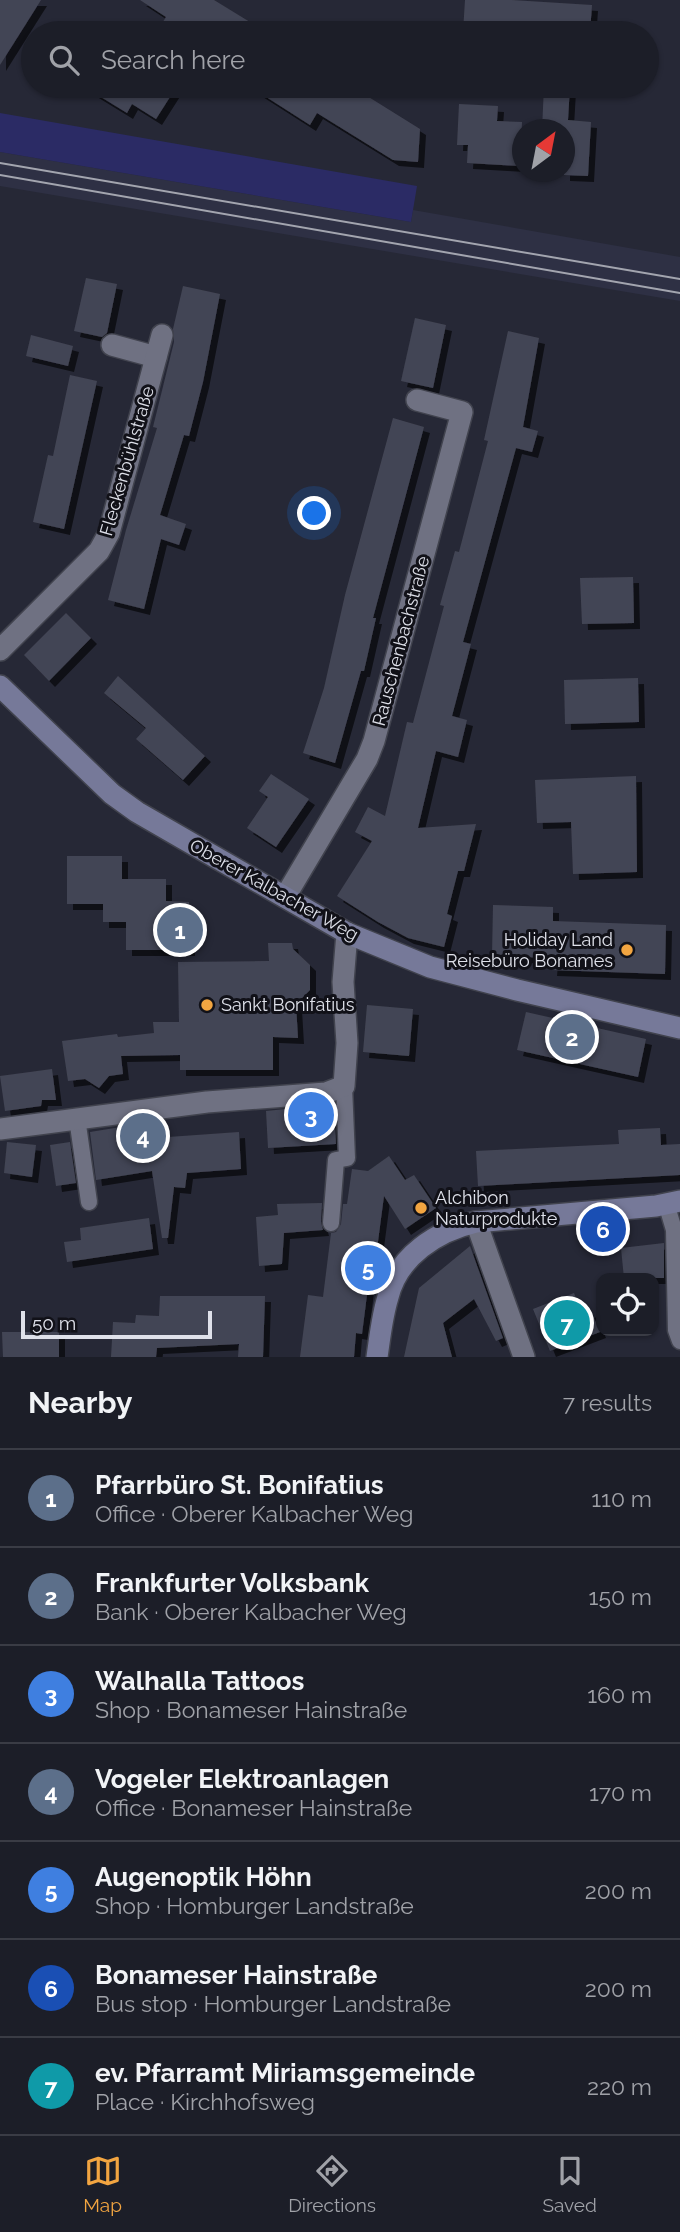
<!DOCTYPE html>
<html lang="en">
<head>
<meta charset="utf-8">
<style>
  body { margin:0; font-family:Raleway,sans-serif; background:#252730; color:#f1f3f6 }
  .controls { position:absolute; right:21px; bottom:21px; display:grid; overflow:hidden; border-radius:14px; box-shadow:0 2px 5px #0004 }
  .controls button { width:63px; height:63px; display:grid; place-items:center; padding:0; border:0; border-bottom:2px solid #3a3c45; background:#1c1e28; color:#f1f3f6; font:35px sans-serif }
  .compass { position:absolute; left:512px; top:119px; width:63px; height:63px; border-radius:50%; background:#1c1e28; box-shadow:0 2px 5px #0004; rotate:32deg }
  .scale { position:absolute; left:21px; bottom:18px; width:191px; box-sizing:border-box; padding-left:7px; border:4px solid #dfe1ea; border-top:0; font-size:19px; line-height:24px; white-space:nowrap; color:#dfe1ea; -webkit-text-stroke:5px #111118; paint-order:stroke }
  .you { position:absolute; left:315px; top:514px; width:24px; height:24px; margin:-18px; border:5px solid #fff; border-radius:50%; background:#1a73e8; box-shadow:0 0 0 10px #1a73e833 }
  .badge { display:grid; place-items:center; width:46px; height:46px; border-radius:50%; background:#f2a541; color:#fff; font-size:23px; font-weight:700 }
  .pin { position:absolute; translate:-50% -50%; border:4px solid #fff; box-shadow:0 2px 7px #0006 }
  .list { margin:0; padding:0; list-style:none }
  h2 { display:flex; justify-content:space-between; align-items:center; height:91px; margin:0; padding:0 28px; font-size:30px }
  h2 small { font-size:23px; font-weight:400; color:#a0a2a8 }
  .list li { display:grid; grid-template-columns:46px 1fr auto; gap:21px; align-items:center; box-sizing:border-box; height:98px; padding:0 28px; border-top:2px solid #3a3c45 }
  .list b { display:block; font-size:26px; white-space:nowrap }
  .list p { margin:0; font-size:23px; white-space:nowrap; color:#a0a2a8 }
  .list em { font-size:23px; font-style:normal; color:#a0a2a8 }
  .icon { flex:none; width:38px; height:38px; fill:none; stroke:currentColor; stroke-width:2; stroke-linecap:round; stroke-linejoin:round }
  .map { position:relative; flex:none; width:680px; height:1357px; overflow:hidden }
  .search { position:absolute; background:#1c1e28; box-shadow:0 2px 5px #0004; left:21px; right:21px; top:21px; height:77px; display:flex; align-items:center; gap:18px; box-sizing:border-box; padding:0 24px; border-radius:38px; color:#a0a2a8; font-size:26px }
  .sheet { height:777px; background:#1c1e28 }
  nav { display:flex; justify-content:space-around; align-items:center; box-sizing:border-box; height:98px; border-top:2px solid #3a3c45; background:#1c1e28; font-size:19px; color:#a0a2a8 }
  nav a { display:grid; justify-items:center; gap:4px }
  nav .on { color:#f2a541 }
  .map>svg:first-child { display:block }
</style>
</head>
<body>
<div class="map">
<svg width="680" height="1357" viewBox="0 0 680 1357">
  <defs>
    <filter id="shadow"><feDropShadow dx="6" dy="6" stdDeviation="0" flood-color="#0009"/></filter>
  </defs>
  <rect width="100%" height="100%" fill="#262836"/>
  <polygon fill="#2e3044" points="0,152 411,222 413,210 680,257 680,301 0,186"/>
  <polygon fill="#2b2b65" points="0,113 417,186 411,222 0,152"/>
  <g fill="#434554" filter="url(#shadow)">
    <polygon points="0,0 41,0 0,65"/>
    <polygon points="140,0 214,0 268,33 156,33 166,17"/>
    <polygon points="465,0 512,0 592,5 590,33 463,32"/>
    <polygon points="83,86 177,86 156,119 132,104 127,113"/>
    <polygon points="249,86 351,86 420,129 418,162 393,160 317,113 310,125"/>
    <polygon points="544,86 570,86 568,120 591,122 588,176 564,175 564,130 542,130"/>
    <polygon points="459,104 498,106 497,121 522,122 520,166 467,163 468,145 457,145"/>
    <polygon points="86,278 117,284 107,333 102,337 74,331"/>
    <polygon points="183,286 220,294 203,382 189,436 184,435 160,515 186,524 179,545 161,539 144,609 108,600 126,530 157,428 153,427 174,342 173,329"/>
    <polygon points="415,318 446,325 433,388 401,381"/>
    <polygon points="508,331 539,338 523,427 538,431 532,452 516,448 463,642 471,644 452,716 467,720 458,757 436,751 418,828 476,824 464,871 458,871 447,914 452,916 444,947 408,938 378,922 337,896 372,841 355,832 368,807 385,816 407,722 413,723 444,606 440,605 455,551 459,552 488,441 484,440"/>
    <polygon points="31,335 73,346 68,366 26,356"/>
    <polygon points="70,375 97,381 64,529 33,522 48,455 53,456"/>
    <polygon points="393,418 424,427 373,618 376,618 364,671 361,671 335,763 303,753 324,688 345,595"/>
    <polygon points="633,577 634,623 582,624 580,578"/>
    <polygon points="66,613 91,638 49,681 24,655"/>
    <polygon points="118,676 205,756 183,780 136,739 146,728 104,693"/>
    <polygon points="638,678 639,722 565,724 564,680"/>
    <polygon points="271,774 309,799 276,847 247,828 268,797 259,791"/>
    <polygon points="636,776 637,872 573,874 571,822 537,823 535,780"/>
    <polygon points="67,856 122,856 122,879 166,879 166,901 189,902 189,950 126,950 126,922 103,922 103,904 67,904"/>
    <polygon points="493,905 553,907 553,921 666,925 665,974 551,970 552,958 492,956"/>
    <polygon points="268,943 292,943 293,949 310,965 310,990 296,1004 298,1038 273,1037 273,1070 180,1070 180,1055 121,1056 123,1074 109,1076 99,1088 85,1079 68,1081 62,1041 117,1034 118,1037 154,1033 153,1022 179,1022 178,962 269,961"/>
    <polygon points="367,1005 413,1009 409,1056 363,1052"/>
    <polygon points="526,1012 646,1039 638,1077 517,1050"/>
    <polygon points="52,1069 56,1100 42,1100 41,1106 5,1111 0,1076"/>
    <polygon points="334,1104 336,1144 268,1148 266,1111"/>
    <polygon points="152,1122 154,1138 239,1132 241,1169 187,1173 185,1188 174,1187 168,1238 162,1238 152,1171 96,1180 90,1132"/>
    <polygon points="660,1128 661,1145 680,1144 680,1175 478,1186 476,1151 619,1144 618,1130"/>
    <polygon points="7,1142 36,1145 32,1177 4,1173"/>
    <polygon points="70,1142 76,1183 56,1186 50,1145"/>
    <polygon points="389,1156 405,1180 414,1175 436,1208 405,1229 384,1196 372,1287 368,1287 362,1334 356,1333 354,1357 300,1357 308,1295 323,1297 331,1233 336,1232 341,1224 343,1204 347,1204 352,1169 368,1171"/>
    <polygon points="322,1203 321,1222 323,1230 284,1233 282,1264 259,1266 256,1217 278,1215 277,1204"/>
    <polygon points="149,1218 153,1249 67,1262 64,1242 81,1240 80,1228"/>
    <polygon points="664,1243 664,1278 624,1278 621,1248"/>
    <polygon points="470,1246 503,1338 496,1341 474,1299 443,1323 452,1357 404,1357 419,1288"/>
    <polygon points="574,1293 582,1314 591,1311 600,1332 550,1351 533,1309"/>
    <polygon points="160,1296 265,1296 263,1357 238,1357 239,1344 157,1348 156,1357 111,1357 113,1322 135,1323 136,1315 159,1316"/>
    <polygon points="2,1332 59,1332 59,1357 3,1357"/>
  </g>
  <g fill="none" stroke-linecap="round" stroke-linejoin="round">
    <defs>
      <g id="lane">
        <polyline points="77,1118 89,1202"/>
        <polyline points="666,1203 674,1230 676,1330 680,1341"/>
        <polyline points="331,1223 336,1160 347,1158 344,1086"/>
      </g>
      <g id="street">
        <polyline points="112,345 156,357"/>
        <polyline points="0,650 99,551 109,533 162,335"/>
        <polyline points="285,897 367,759 374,741 462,412 417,400"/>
        <polyline points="0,1129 207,1102 326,1093 344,1086 347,1043 343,982 347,933"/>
        <polyline points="476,1222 524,1357"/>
      </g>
      <g id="secondary">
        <polyline points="0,686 112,794 137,812 347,933 430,967 517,990 680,1028"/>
        <path d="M377,1357C380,1337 382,1316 388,1297C398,1256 437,1231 476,1222L656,1206L680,1201"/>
      </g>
    </defs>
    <use href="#lane" stroke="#41434e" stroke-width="19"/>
    <use href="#street" stroke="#41434e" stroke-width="24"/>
    <use href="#secondary" stroke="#41434e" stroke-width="24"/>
    <use href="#lane" stroke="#6f7182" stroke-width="16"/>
    <use href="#street" stroke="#6f7182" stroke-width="21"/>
    <use href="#secondary" stroke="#767999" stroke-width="21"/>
    <g stroke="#a3a5af" stroke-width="2">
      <polyline points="0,163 680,279"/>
      <polyline points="0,175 680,293"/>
    </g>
  </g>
  <g fill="#f2a541" stroke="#111118" stroke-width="2.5">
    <circle cx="627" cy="950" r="7"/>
    <circle cx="207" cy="1005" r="7"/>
    <circle cx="421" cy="1208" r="7"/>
  </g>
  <g text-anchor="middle" stroke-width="6" stroke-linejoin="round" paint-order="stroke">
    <g font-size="18" fill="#dfe1ea" stroke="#111118">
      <text transform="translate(127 461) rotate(-74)" y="6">Fleckenbühlstraße</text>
      <text transform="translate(401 641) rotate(-75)" y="6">Rauschenbachstraße</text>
      <text transform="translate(274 890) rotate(29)" y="6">Oberer Kalbacher Weg</text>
    </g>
    <g font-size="18" fill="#dfe1ea" stroke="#111118" text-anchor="start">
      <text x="613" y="946" text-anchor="end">Holiday Land<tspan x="613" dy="21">Reisebüro Bonames</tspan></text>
      <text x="221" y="1011">Sankt Bonifatius</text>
      <text x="435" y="1204">Alchibon<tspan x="435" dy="21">Naturprodukte</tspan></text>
    </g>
  </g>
</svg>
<div class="controls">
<button><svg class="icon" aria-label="locate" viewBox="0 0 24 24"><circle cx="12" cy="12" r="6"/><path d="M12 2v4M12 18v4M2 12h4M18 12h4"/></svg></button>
</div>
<svg class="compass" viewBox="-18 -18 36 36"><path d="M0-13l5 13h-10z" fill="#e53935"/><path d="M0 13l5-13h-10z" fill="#a0a2a8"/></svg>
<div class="scale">50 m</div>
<div class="you"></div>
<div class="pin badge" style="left:180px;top:930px;background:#5c6f8a">1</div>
<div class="pin badge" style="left:572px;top:1037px;background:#5c6f8a">2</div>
<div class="pin badge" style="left:311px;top:1115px;background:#3f7fe0">3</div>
<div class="pin badge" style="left:143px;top:1136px;background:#5c6f8a">4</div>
<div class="pin badge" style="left:368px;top:1268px;background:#3f7fe0">5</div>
<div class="pin badge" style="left:603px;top:1229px;background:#1a4fb4">6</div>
<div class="pin badge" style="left:567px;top:1323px;background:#0f9aa8">7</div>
<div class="search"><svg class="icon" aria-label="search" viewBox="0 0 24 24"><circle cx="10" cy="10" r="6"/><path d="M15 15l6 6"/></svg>Search here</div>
</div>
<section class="sheet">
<h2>Nearby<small>7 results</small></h2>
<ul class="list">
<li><span class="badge" style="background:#5c6f8a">1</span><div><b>Pfarrbüro St. Bonifatius</b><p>Office · Oberer Kalbacher Weg</p></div><em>110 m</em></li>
<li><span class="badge" style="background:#5c6f8a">2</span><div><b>Frankfurter Volksbank</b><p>Bank · Oberer Kalbacher Weg</p></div><em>150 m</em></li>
<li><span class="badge" style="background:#3f7fe0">3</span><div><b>Walhalla Tattoos</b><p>Shop · Bonameser Hainstraße</p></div><em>160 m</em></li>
<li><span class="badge" style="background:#5c6f8a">4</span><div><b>Vogeler Elektroanlagen</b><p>Office · Bonameser Hainstraße</p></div><em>170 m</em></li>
<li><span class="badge" style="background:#3f7fe0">5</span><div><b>Augenoptik Höhn</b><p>Shop · Homburger Landstraße</p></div><em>200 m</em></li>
<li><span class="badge" style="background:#1a4fb4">6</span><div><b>Bonameser Hainstraße</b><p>Bus stop · Homburger Landstraße</p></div><em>200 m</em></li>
<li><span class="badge" style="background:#0f9aa8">7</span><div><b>ev. Pfarramt Miriamsgemeinde</b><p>Place · Kirchhofsweg</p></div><em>220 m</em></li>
</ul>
</section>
<nav>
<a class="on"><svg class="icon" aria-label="map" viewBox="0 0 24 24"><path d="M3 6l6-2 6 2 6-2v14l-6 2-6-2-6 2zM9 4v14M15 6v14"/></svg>Map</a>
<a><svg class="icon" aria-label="directions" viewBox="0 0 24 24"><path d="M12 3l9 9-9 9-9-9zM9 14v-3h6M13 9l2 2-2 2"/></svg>Directions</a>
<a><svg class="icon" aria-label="saved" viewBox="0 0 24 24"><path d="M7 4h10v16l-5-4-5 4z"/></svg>Saved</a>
</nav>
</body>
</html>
